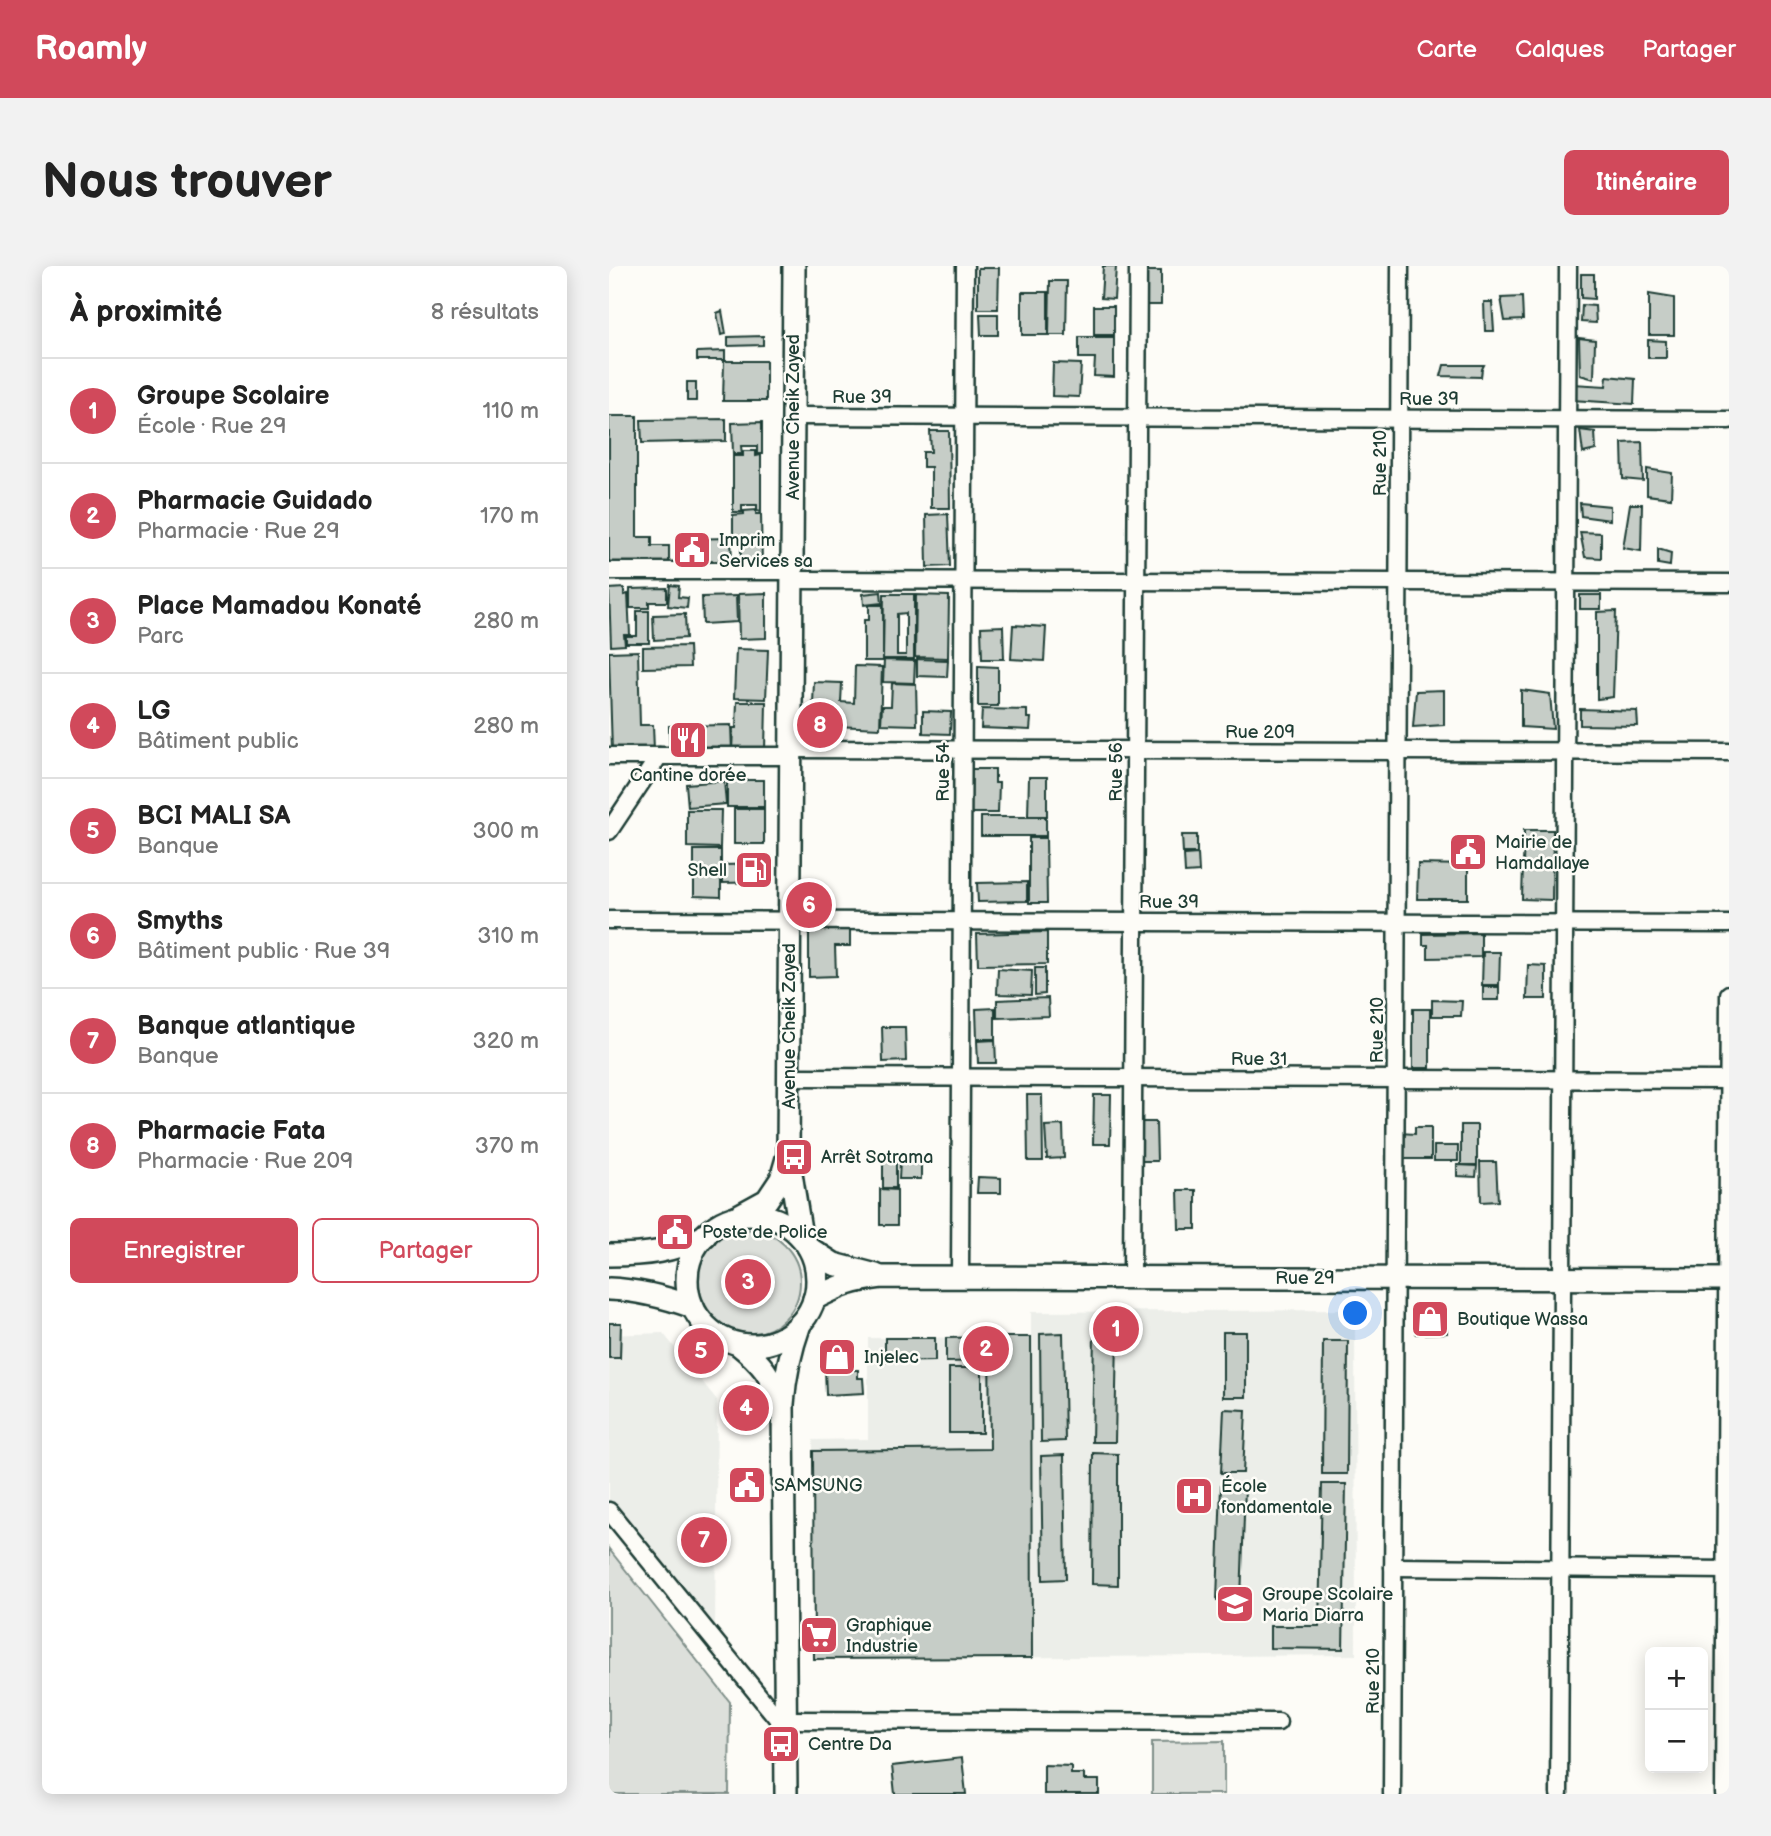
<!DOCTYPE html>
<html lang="fr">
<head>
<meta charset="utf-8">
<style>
  body { margin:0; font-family:"Balsamiq Sans",sans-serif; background:#f2f2f2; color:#222 }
  .controls { position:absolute; right:21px; bottom:21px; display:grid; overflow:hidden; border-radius:10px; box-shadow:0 4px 18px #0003 }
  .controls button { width:63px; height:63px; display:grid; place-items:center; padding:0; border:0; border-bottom:2px solid #e0e0e0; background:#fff; color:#222; font:35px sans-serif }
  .you { position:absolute; left:747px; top:1048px; width:24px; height:24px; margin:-18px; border:5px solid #fff; border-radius:50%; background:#1a73e8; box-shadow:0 0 0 10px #1a73e833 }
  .badge { display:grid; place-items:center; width:46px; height:46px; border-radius:50%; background:#d1495b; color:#fff; font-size:23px; font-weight:700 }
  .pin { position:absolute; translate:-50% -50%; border:4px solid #fff; box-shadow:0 2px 7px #0006 }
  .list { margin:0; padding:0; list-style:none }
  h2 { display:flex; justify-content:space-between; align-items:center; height:91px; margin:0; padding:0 28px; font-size:30px }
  h2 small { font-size:23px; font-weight:400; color:#767676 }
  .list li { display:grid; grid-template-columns:46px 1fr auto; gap:21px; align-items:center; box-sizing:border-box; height:105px; padding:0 28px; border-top:2px solid #e0e0e0 }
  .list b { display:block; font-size:26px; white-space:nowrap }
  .list p { margin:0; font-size:23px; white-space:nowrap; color:#767676 }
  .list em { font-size:23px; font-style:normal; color:#767676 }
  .actions { display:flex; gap:14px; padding:21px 28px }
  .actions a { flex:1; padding:16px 0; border:2px solid #d1495b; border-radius:10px; text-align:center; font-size:24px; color:#d1495b }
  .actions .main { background:#d1495b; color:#fff }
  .map { position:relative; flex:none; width:1120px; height:1528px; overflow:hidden; border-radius:10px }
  header { display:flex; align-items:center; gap:42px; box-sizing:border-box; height:98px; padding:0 35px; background:#d1495b; color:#fff }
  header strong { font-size:33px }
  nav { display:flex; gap:38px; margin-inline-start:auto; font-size:24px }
  .intro { display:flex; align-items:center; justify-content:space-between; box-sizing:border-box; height:168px; padding:0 42px }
  h1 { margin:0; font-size:49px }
  .button { padding:18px 32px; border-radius:10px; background:#d1495b; color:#fff; font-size:24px; font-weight:700 }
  main { display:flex; gap:42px; padding:0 42px }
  aside { flex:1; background:#fff; border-radius:10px; box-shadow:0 4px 18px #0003 }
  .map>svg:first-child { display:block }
</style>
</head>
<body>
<header>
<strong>Roamly</strong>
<nav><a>Carte</a><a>Calques</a><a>Partager</a></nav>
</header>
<div class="intro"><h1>Nous trouver</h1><a class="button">Itinéraire</a></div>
<main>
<aside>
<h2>À proximité<small>8 résultats</small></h2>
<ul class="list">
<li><span class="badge">1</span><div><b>Groupe Scolaire</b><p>École · Rue 29</p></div><em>110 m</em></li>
<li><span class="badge">2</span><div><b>Pharmacie Guidado</b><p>Pharmacie · Rue 29</p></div><em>170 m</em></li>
<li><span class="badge">3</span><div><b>Place Mamadou Konaté</b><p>Parc</p></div><em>280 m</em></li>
<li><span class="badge">4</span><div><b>LG</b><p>Bâtiment public</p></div><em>280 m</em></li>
<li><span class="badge">5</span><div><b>BCI MALI SA</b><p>Banque</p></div><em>300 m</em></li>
<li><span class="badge">6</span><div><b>Smyths</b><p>Bâtiment public · Rue 39</p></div><em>310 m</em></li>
<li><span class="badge">7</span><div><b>Banque atlantique</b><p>Banque</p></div><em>320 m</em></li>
<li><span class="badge">8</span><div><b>Pharmacie Fata</b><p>Pharmacie · Rue 209</p></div><em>370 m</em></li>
</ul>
<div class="actions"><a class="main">Enregistrer</a><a>Partager</a></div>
</aside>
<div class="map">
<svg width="1120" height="1528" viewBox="0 0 1120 1528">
  <rect width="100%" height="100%" fill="#fdfcf7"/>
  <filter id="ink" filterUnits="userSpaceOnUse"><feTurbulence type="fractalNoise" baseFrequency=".0143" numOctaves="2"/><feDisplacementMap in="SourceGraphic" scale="14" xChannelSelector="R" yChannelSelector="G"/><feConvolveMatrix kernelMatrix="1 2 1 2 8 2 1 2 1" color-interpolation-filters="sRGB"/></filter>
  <g filter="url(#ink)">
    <g fill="#eceee9">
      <polygon points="746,1044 747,1389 205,1393 204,1174 259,1173 259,1072 422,1071 422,1046"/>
      <polygon points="54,1067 108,1134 106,1371 0,1236 0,1069"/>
    </g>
    <g fill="#dde0db" stroke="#7e8e88" stroke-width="2">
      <circle cx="139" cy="1016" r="52"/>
      <polygon points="0,1283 121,1436 120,1528 0,1528"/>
      <polygon points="615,1475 615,1528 543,1528 543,1476"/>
    </g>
    <g fill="#c6cdc7" stroke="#1f3d34" stroke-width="2" fill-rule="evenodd">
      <polygon points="494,0 507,0 505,33 492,32"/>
      <polygon points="369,2 390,2 389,43 369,43"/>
      <polygon points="536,5 552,5 552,39 535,39"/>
      <polygon points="972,8 985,8 985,33 972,32"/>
      <polygon points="441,15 458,15 457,69 440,69"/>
      <rect x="413" y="26" width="26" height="43"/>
      <polygon points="1040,28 1065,32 1065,69 1040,69"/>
      <polygon points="913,31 914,54 896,55 892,32"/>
      <polygon points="875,36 883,36 885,65 876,65"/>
      <polygon points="973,39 986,40 987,57 972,56"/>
      <rect x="485" y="40" width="20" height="29"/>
      <polygon points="113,45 117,68 112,69 108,47"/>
      <polygon points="371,48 389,48 389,69 372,69"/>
      <polygon points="154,70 154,79 119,80 119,71"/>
      <polygon points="470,71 505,71 505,111 485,110 486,92 470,92"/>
      <polygon points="970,72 986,74 985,113 971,109"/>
      <polygon points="1039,74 1057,75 1057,92 1039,92"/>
      <polygon points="116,85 116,94 88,94 88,86"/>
      <polygon points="115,95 157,95 157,135 114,135"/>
      <polygon points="444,97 472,98 470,131 443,130"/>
      <polygon points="835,99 875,99 873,103 872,111 832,110"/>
      <polygon points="998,110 1026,113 1025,138 963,134 964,118 997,120"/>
      <rect x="78" y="116" width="9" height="19"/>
      <polygon points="0,150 28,150 28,271 43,271 43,280 60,280 60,302 0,302"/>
      <polygon points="117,153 117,175 33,177 32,154"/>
      <polygon points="153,156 153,188 148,188 148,180 132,180 133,188 124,188 123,157"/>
      <polygon points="971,164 986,166 987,184 974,187"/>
      <polygon points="321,165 340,165 341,242 322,242 322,201 314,201 314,186 322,186"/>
      <polygon points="1033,176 1034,215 1014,213 1013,177"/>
      <polygon points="134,185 147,185 147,190 152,189 152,246 148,245 148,239 133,239 133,246 124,246 124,190 134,190"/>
      <polygon points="1038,203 1063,207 1062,232 1038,229"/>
      <polygon points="971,237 1001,240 1001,254 972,250"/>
      <polygon points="1021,238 1033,238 1032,285 1014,282"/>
      <polygon points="147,244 147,248 152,248 153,298 132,299 132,275 124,276 124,249 135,248 135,245"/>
      <polygon points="339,248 341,300 318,301 317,249"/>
      <polygon points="971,266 992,267 992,292 976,291"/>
      <polygon points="122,272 123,295 71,296 71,273"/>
      <polygon points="1049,283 1062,287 1061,300 1049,298"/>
      <polygon points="61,319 70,320 69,331 79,332 78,342 59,340"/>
      <polygon points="15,322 15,329 19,328 21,369 15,369 16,379 2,380 0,323"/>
      <polygon points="58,322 58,336 40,336 40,342 21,342 21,323"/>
      <polygon points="272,326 273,337 255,339 254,328"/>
      <polygon points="157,327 157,372 130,373 129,328"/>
      <path d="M275,328H305V393H274ZM297,347V389H288V348Z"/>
      <polygon points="307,329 340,330 339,392 306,391"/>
      <rect x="971" y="329" width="21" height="14"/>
      <polygon points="127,330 128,356 94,358 93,331"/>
      <polygon points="260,339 274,339 274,395 255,395 255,354 260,354"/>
      <polygon points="28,345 40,345 40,377 17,377 17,370 28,370"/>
      <polygon points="1007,345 1004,431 988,433 988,346"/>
      <polygon points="76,348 77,372 45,374 44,349"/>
      <polygon points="404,359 437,361 435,395 402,393"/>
      <polygon points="394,360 395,393 373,393 372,361"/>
      <polygon points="80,380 81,401 34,402 34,381"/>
      <polygon points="127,383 159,384 157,433 125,432"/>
      <polygon points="29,385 31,459 44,459 45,484 3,485 0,386"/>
      <polygon points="308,393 339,394 338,411 308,410"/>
      <polygon points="275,394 306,395 305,417 274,416"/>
      <polygon points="246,400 273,401 271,462 203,459 205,416 233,417 232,436 245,437"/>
      <polygon points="369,400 389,401 389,440 369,440"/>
      <polygon points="283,417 307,418 308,459 272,458 273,440 282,440"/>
      <polygon points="835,424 835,459 804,461 807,425"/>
      <polygon points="912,424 941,428 944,463 912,461"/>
      <polygon points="128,436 157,436 156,485 123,485 124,462 127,462"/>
      <polygon points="373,443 418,444 418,452 422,452 421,464 372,462"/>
      <polygon points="971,443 1028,445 1029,460 971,459"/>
      <polygon points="314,445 342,446 341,468 314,467"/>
      <polygon points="122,459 123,486 61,488 60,460"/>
      <polygon points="362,503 386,503 386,517 390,517 389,547 362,547"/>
      <polygon points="420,511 438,511 438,550 419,550"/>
      <rect x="118" y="514" width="37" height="27"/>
      <polygon points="115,515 117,538 79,541 77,518"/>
      <rect x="125" y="543" width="30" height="35"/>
      <polygon points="78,544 112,544 111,582 78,581"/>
      <rect x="372" y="551" width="65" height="19"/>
      <polygon points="915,564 944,564 943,634 913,633"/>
      <polygon points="573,569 588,569 588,587 574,587"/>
      <polygon points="420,572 437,572 438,637 420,637"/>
      <polygon points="85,584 112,584 112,631 85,630"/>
      <polygon points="589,588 590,606 576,607 575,589"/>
      <polygon points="156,598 156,616 114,617 114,599"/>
      <polygon points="809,598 859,599 859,633 808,633"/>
      <polygon points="418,616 418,635 369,636 368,617"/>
      <polygon points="241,662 241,680 226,680 227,710 200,711 200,663"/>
      <polygon points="438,666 438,698 369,699 368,668"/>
      <polygon points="872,667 872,691 819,692 819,679 814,679 814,668"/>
      <polygon points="874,686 891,686 890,719 873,719"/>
      <polygon points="919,699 937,700 937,733 918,733"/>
      <polygon points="426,702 436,702 436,728 426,729"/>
      <polygon points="389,703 423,705 422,729 388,728"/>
      <rect x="874" y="721" width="16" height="13"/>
      <polygon points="439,732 440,750 388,752 388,734"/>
      <polygon points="823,734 853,735 852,750 823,750"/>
      <polygon points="386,742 386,773 368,773 367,743"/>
      <rect x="804" y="743" width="17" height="59"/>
      <polygon points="273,761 296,761 297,795 274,796"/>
      <polygon points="386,774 387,797 369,797 368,775"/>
      <polygon points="418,829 433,829 434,895 419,895"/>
      <polygon points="485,829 502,829 501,878 484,878"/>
      <polygon points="531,856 547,856 548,895 531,895"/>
      <polygon points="454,859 455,892 438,893 436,860"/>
      <rect x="852" y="859" width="16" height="40"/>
      <polygon points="806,861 822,861 822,893 790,893 791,867 806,868"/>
      <rect x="825" y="880" width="24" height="15"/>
      <polygon points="291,894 312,895 312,913 290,913"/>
      <rect x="274" y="895" width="13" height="27"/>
      <polygon points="871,896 887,896 889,935 872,936"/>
      <polygon points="848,899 868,900 867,911 848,910"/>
      <polygon points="369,911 392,912 392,927 368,927"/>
      <polygon points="271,923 288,924 288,959 271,959"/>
      <polygon points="569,924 587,924 587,963 570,963"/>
      <polygon points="837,1050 838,1067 807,1068 807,1051"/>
      <polygon points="0,1057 12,1057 11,1092 0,1092"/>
      <rect x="614" y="1066" width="23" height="65"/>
      <polygon points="454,1067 456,1175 432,1176 431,1068"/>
      <polygon points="485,1068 508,1069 506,1176 483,1176"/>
      <polygon points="380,1071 380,1095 337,1096 337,1072"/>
      <polygon points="380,1071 422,1071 423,1392 205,1393 204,1185 381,1183"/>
      <polygon points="276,1072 326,1072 326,1095 276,1096"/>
      <polygon points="714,1075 739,1075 738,1208 713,1208"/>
      <polygon points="240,1076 241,1104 249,1104 249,1112 254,1112 255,1127 217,1129 215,1077"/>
      <rect x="340" y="1102" width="33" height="65"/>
      <polygon points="615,1143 637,1144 634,1207 612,1207"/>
      <polygon points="484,1187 509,1188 509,1319 483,1318"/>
      <polygon points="455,1189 457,1313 434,1314 432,1190"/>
      <polygon points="713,1218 737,1218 734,1383 661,1382 661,1360 710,1360"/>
      <polygon points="612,1220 636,1221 632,1334 608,1334"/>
      <polygon points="353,1492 357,1528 286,1528 283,1500"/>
      <polygon points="435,1499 462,1500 462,1508 475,1508 475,1514 490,1514 490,1528 435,1528"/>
    </g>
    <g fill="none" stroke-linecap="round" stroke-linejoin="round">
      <defs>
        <g id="minor">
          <polyline points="184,150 1120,154"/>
          <polyline points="0,305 183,305"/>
          <polyline points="183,314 1120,317"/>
          <polyline points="182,483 1120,486"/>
          <polyline points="0,490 182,490"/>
          <polyline points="0,565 50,490"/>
          <polyline points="0,654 1120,658"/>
          <polyline points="180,811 1120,814"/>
          <polyline points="351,1011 356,0"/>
          <polyline points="523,1012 529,0"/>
          <polyline points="0,1245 177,1463"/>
          <polyline points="784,1301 1120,1304"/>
          <polyline points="177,1454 669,1456"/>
          <polyline points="783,1528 791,0"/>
          <polyline points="950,1528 959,0"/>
          <polyline points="1115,1528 1120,728"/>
        </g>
        <g id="major">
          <polyline points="180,895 192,970"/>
          <circle cx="143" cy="1014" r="65"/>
          <polyline points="127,951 158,934 172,913 179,889 185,0"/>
          <polyline points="200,982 225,998 267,1009"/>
          <path d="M0,989C38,989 62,986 96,970"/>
          <path d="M0,1023C30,1024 56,1031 84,1041"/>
          <path d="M205,1033C230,1020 245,1014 273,1011L1120,1013"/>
          <path d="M129,1078C154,1098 160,1108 173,1137"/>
          <path d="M177,1528L174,1138C176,1109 181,1086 191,1058"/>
        </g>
      </defs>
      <use href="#minor" stroke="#1f3d34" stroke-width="21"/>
      <use href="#major" stroke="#1f3d34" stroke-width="26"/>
      <use href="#minor" stroke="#fdfcf7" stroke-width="16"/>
      <use href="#major" stroke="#fdfcf7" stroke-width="21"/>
    </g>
  </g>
  <defs>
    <symbol id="civic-square" viewBox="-11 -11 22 22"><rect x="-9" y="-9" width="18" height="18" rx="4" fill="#d1495b" stroke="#fdfcf7"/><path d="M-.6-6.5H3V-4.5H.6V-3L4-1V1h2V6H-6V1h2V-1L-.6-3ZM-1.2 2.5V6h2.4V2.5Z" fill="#fff"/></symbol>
    <symbol id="restaurant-square" viewBox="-11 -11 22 22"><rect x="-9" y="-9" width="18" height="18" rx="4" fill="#d1495b" stroke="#fdfcf7"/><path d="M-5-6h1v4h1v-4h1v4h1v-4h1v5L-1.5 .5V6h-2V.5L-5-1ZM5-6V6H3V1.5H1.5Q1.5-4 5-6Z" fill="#fff"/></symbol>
    <symbol id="fuel-square" viewBox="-11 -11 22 22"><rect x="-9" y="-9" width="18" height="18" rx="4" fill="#d1495b" stroke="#fdfcf7"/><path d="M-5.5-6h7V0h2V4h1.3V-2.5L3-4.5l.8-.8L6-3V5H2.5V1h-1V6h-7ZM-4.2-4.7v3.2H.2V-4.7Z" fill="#fff"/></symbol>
    <symbol id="bus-square" viewBox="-11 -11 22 22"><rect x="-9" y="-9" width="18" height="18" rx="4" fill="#d1495b" stroke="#fdfcf7"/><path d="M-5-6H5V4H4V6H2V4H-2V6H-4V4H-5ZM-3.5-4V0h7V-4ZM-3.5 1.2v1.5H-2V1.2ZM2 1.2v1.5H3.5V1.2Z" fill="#fff"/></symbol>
    <symbol id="shop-square" viewBox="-11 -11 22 22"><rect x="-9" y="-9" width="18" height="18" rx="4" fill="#d1495b" stroke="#fdfcf7"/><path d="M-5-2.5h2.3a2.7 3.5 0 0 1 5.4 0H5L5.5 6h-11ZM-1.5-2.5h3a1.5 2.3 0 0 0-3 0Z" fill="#fff"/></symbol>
    <symbol id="hospital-square" viewBox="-11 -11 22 22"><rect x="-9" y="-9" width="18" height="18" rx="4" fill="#d1495b" stroke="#fdfcf7"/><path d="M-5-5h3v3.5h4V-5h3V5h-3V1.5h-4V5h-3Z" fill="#fff"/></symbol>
    <symbol id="school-square" viewBox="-11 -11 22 22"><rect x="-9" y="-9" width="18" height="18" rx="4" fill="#d1495b" stroke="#fdfcf7"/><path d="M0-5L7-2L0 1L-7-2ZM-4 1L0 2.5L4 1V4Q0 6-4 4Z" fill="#fff"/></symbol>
    <symbol id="supermarket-square" viewBox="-11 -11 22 22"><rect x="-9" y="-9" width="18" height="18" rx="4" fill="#d1495b" stroke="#fdfcf7"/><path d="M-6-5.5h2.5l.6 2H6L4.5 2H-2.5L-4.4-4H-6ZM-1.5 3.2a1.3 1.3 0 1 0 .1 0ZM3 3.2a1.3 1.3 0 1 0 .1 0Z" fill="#fff"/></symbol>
  </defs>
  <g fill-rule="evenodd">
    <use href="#civic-square" x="61" y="262" width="44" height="44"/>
    <use href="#restaurant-square" x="57" y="452" width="44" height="44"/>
    <use href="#civic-square" x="837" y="564" width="44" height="44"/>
    <use href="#fuel-square" x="123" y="582" width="44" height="44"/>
    <use href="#bus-square" x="163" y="869" width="44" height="44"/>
    <use href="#civic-square" x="44" y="944" width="44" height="44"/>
    <use href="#shop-square" x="799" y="1031" width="44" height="44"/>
    <use href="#shop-square" x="206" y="1069" width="44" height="44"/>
    <use href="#civic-square" x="116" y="1197" width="44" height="44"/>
    <use href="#hospital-square" x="563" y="1208" width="44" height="44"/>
    <use href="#school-square" x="604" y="1316" width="44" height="44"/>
    <use href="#supermarket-square" x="188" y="1347" width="44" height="44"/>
    <use href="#bus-square" x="150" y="1456" width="44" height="44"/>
  </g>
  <g text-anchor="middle" stroke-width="5" stroke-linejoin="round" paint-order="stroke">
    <g font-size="18" fill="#1f3d34" stroke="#fdfcf7">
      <text x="253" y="137">Rue 39</text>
      <text x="820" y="139">Rue 39</text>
      <text transform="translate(184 151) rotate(-90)" y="6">Avenue Cheik Zayed</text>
      <text transform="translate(771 197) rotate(-90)" y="6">Rue 210</text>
      <text x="651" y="472">Rue 209</text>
      <text transform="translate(334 506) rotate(-90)" y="6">Rue 54</text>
      <text transform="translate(507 506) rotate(-90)" y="6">Rue 56</text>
      <text x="560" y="642">Rue 39</text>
      <text transform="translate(180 760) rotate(-90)" y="6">Avenue Cheik Zayed</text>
      <text transform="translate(768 764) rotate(-90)" y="6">Rue 210</text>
      <text x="650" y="799">Rue 31</text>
      <text x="696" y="1018">Rue 29</text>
      <text transform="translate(764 1415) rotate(-90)" y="6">Rue 210</text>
    </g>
    <g font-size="18" fill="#1f3d34" stroke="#fdfcf7" text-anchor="start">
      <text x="110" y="280">Imprim<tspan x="110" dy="21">Services sa</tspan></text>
      <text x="79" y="515" text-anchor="middle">Cantine dorée</text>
      <text x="886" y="582">Mairie de<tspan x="886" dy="21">Hamdallaye</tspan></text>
      <text x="118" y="610" text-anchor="end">Shell</text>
      <text x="212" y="897">Arrêt Sotrama</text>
      <text x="93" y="972">Poste de Police</text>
      <text x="848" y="1059">Boutique Wassa</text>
      <text x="255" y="1097">Injelec</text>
      <text x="165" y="1225">SAMSUNG</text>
      <text x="612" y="1226">École<tspan x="612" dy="21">fondamentale</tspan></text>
      <text x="653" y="1334">Groupe Scolaire<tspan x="653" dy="21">Maria Diarra</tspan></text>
      <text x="237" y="1365">Graphique<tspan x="237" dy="21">Industrie</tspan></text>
      <text x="199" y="1484">Centre Da</text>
    </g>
  </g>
</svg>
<div class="controls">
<button>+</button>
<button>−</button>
</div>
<div class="you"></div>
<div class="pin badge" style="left:507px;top:1063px">1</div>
<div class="pin badge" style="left:377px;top:1083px">2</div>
<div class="pin badge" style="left:139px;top:1016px">3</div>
<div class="pin badge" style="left:137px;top:1142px">4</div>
<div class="pin badge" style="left:92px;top:1085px">5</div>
<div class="pin badge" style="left:200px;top:639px">6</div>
<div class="pin badge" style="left:95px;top:1274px">7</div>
<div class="pin badge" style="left:211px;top:459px">8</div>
</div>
</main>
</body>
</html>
